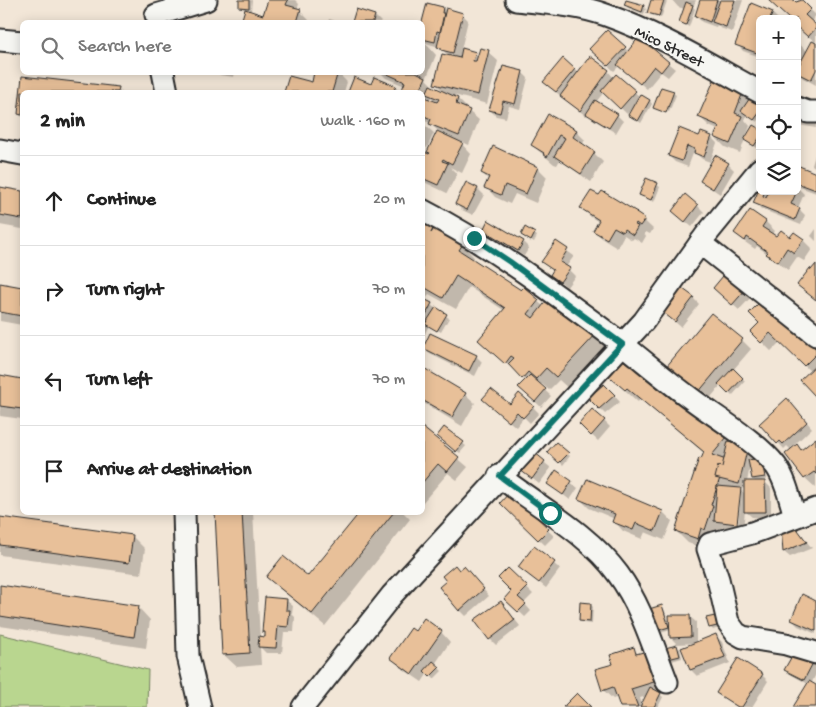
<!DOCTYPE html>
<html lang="en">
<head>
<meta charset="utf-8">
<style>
  body { margin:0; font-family:"Gochi Hand",sans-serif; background:#f2f2f2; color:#222 }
  .controls { position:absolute; right:15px; top:15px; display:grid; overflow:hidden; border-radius:8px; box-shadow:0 2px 12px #0003 }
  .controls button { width:45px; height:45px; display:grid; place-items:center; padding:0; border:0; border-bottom:1px solid #e0e0e0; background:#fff; color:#222; font:25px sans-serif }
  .stop { position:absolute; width:15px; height:15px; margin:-11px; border:4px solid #0f766e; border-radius:50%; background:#fff }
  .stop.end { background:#0f766e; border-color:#fff; box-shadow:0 1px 5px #0008 }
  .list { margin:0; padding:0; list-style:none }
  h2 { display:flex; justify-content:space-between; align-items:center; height:65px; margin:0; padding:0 20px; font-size:21px }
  h2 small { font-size:16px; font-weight:400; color:#767676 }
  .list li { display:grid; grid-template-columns:32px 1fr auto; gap:15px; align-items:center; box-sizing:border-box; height:90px; padding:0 20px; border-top:1px solid #e0e0e0 }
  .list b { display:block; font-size:19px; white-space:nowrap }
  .list em { font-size:16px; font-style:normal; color:#767676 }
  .icon { flex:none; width:28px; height:28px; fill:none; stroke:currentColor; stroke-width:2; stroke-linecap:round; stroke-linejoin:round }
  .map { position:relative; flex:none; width:816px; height:707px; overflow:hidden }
  .search { position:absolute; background:#fff; box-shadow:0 2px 12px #0003; left:20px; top:20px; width:405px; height:55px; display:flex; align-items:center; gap:12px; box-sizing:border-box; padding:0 18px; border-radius:8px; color:#767676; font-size:19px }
  .panel { position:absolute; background:#fff; box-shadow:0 2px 12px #0003; left:20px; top:90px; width:405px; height:425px; border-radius:8px }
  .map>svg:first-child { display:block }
</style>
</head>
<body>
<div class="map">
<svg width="816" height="707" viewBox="0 0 816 707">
  <rect width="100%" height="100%" fill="#f2e6d7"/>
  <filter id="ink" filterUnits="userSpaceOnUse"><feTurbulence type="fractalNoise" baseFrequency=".02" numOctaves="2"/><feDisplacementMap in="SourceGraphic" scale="10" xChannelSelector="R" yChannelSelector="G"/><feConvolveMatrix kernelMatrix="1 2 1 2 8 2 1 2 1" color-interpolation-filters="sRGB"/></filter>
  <g filter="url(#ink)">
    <polygon fill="#b9d68f" stroke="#72805d" points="0,634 148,670 147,707 0,707"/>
    <g fill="#0003" fill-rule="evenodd">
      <polygon points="241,0 252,0 251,11 246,10 264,17 269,0 295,0 299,4 297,10 300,11 309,20 308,22 242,22 246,10 240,7"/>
      <polygon points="653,0 667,1 661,18 652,15 649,12"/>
      <polygon points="672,0 696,0 693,7 695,9 689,27 680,22 685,9 678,7"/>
      <polygon points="702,0 743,0 732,32 720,28 717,25 716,27 702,22 696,16"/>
      <polygon points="769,0 792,0 796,4 798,0 800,0 816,15 811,22 816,27 816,41 814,43 816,44 816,85 803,78 797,72 803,59 797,65 797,42 808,52 814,41 797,26 797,19"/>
      <polygon points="626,5 643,6 646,9 644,14 628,8"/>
      <polygon points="751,5 772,13 778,19 760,19 760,57 743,51 737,44"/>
      <path d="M443,8L447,12L462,14L468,20L461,50L475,53L478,56L488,52L498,61L487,104L454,95L467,108L466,109L479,120L469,145L458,140L471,154L462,173L450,167L457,174L447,193L422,181V152L430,156L431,154L429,152L439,132L430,123L422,120V92H402L405,86L386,78L380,72H422V43L427,45L436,55L426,79L435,88L446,94L436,84L450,57L439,47L426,43L422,40V27ZM431,97L438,104L429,100Z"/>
      <polygon points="357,11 375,16 381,22 353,22"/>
      <polygon points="329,19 340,22 328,22"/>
      <polygon points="607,32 629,52 639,39 675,69 668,77 661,72 647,89 619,66 614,71 591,49"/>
      <polygon points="563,60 578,73 608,71 614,78 616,75 640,97 640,96 650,101 652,104 641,123 630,115 633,107 627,114 604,92 596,102 617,115 623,121 616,133 594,120 588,114 586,116 568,102 551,88"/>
      <polygon points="217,72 235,72 234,77 220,75"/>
      <polygon points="522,72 528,78 520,109 509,106 506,118 496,116 490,110"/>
      <polygon points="338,73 347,82 344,92 285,92 290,77 312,84"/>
      <polygon points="23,78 118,89 122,92 22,92 22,117 19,114"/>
      <polygon points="355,79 372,86 395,87 400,92 349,92"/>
      <polygon points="673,93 676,95 669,112 656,107"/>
      <polygon points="743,93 750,101 760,102 760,119 757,122 747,115 745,120 750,126 746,136 760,131 760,144 757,148 745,139 740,153 725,147 715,137 718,130 709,126 700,117"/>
      <polygon points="797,112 816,116 816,128 798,125"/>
      <polygon points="548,116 576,131 585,140 582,145 594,153 603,162 591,182 560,160 557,165 554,164 532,145"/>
      <polygon points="422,123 434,133 427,148 422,146"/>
      <polygon points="700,137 711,137 717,143 710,162 702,159 694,151 688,167 675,162 669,156"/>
      <polygon points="493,148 538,168 547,177 536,203 515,194 510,204 495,197 486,187 489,180 482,173"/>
      <polygon points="816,152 816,168 812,165"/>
      <polygon points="728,164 734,170 720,194 708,186 702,180"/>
      <polygon points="797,167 816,174 816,193 797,186"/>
      <polygon points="647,179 660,187 654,202 641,194"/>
      <polygon points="467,184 478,189 484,195 473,215 462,210 456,204"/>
      <polygon points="797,187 804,194 798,208 805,215 801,225 761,209 755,202 760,191 767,191 769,194 770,191 797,191"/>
      <polygon points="0,188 22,192 22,229 0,225"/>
      <polygon points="599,197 636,213 653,229 650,234 646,232 644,235 646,236 642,243 634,238 632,240 624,235 617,248 604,240 594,230 599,222 591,217 582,208"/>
      <polygon points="698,206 704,212 692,227 680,217"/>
      <polygon points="751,211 766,222 775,231 772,235 777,238 803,240 812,249 804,261 797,257 788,270 757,246 755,249 745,242 736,233"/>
      <polygon points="422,219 462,245 474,257 473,260 521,291 524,289 543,306 610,344 569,389 559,380 549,390 542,384 539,385 551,396 541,407 526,393 526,381 480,340 505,311 469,287 456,309 429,294 425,301 449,318 441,332 429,325 422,340"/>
      <polygon points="816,229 816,241 811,236"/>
      <polygon points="485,230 523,242 529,248 524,256 491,236"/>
      <polygon points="534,234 537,236 534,242 522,235"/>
      <polygon points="556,243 574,256 566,267 575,276 567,287 552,274 554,271 543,262"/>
      <polygon points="728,272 753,295 739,310 720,293"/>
      <polygon points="0,284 22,288 22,325 0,321"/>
      <polygon points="693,298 699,304 681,327 668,316"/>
      <polygon points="760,323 816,351 816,395 811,372 780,342 771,351 752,332"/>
      <polygon points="742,340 751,349 733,370 745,381 732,396 721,385 707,402 677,376"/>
      <polygon points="424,348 476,356 482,362 475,376 430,354"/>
      <polygon points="422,369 465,394 475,403 462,426 422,402"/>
      <path d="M606,373L708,423L732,444L754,454L752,461L764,462L767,479L759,482H765L771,488V518L752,517L745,511L743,529H738L741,493H739L736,528L722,527L718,541L710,551L688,543L676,531L704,453L640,399L638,402ZM750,466L753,479L756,482H747ZM738,487L745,489V494Z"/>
      <polygon points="0,377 22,380 22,419 0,416"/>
      <polygon points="610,391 620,402 605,414 599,408"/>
      <polygon points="490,405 533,407 539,413 530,423 524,417 516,427"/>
      <polygon points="793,406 812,428 791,448 802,451 816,440 816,488 805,478 787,454 791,450 787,446 784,449 761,424"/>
      <polygon points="604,421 610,427 598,441 586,430"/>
      <polygon points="422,428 468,467 457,480 448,473 422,503"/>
      <polygon points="445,429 466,446 460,453 442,439"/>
      <polygon points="557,444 570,456 563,465 549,452"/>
      <polygon points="534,454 551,468 539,484 522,470"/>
      <polygon points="557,472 578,488 570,500 549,484"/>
      <polygon points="510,494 554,536 545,545 501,503"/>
      <polygon points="580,499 663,512 672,521 664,540 645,532 642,539 623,531 614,521 615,519 589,508"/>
      <polygon points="216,512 253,512 260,638 266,638 266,635 263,631 286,600 293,606 292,614 295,617 294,632 284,632 282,653 266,653 260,647 261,665 237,667 223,654"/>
      <polygon points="362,512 403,512 410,519 325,626 280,589 267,577 308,578"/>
      <polygon points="0,518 132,536 145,549 141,574 0,555"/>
      <polygon points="791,523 812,548 790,557 784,552"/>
      <polygon points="534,547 560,569 546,588 520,567"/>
      <polygon points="508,570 533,594 524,603 531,611 525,617 506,599 513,591"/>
      <polygon points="470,574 489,596 466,616 460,610"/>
      <polygon points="0,586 138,607 150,620 146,648 0,626"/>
      <polygon points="501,602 520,626 496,645 490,639"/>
      <polygon points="816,602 816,634 798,626 792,620"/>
      <polygon points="591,605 593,607 592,624 583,623 580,621"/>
      <polygon points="662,606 664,609 670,625 689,616 696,622 696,643 716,636 722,642 730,663 697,676 691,670 696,643 677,644 671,638 671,630 660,633 651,610"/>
      <polygon points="714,618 717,620 719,628 713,630 710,627"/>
      <polygon points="441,632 450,642 435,664 442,671 434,679 428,673 422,682 400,667 391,657 415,633"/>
      <polygon points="677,647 680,649 682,658 668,662 666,659"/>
      <path d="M634,649L665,690L657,692L663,697L658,707H621L618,697L613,699L603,690L614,664ZM647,696L642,705L640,698Z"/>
      <polygon points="816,662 816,674 811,684 816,687 816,707 795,707 808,684 792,675 786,669"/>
      <polygon points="762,675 768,681 752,707 737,707 717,693"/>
    </g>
    <g fill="#e8c099" stroke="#2b2b2b">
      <polygon points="239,0 249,0 249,8 239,7"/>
      <polygon points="268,0 288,0 286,5 301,9 297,22 241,22 245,9 263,15"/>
      <polygon points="626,0 644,5 642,12 624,5"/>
      <polygon points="651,0 664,0 659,16 647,13"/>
      <polygon points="700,0 717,0 710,22 695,16"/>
      <polygon points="720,0 735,0 726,27 712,22"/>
      <polygon points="768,0 794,0 796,2 802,0 811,9 805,15 816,25 816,28 808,37 797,27 797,19 789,19"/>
      <polygon points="686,2 693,5 686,25 679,22"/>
      <polygon points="427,3 443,7 442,13 444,13 440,32 437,31 435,42 422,39 422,22"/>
      <polygon points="751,3 773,12 770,19 760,19 760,47 757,53 735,45"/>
      <polygon points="446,8 463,13 453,53 441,50 441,48 437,47"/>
      <polygon points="356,9 375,15 373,22 352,22"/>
      <polygon points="607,30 626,47 608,66 589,49"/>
      <polygon points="639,37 669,62 661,72 654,66 640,84 617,65"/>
      <polygon points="812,41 816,43 816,70 811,80 797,73 797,69"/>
      <polygon points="462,48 476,52 473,61 476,61 480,48 489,50 478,95 434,84 442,54 460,58"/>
      <polygon points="590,56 609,70 580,111 560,96"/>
      <polygon points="563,58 575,69 556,92 543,82"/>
      <polygon points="503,66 523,71 515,104 503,101 500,113 489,110"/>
      <polygon points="314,72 338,72 332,92 284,92 289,76 312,82"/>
      <polygon points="383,72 416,72 426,77 420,90 416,88 414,92 401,92 405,82"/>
      <polygon points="616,74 636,91 620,109 601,91"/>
      <polygon points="22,76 119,87 118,92 22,92 22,115 18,114"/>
      <polygon points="354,77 371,84 374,77 396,86 393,92 348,92"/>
      <polygon points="714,80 743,92 735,113 742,116 730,144 714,137 719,126 698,117"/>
      <polygon points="430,85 458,98 456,104 470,110 459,136 429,124 431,119 422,115 422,96 437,102 439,99 426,94"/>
      <polygon points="661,87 674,91 666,113 653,108"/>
      <polygon points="640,94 650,100 638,121 628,115"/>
      <polygon points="752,95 760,100 760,112 754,120 741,111"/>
      <polygon points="595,100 618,114 609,128 586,114"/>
      <polygon points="548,114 577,130 573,137 595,152 581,174 554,156 565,138 559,135 547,157 543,154 544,153 531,145"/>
      <polygon points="753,125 760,129 760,137 754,146 744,140"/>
      <polygon points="679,128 699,136 701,132 712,136 704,157 694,153 695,149 687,146 682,161 668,156"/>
      <polygon points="437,131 463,143 452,164 443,159 442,161 448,163 438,185 422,178 422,151 429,154 430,153 427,152"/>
      <polygon points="493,146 538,167 526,194 505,185 501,195 484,188 489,177 481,173"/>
      <polygon points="715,155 729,163 713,189 700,181"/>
      <polygon points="797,165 816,173 816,190 797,183"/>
      <polygon points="646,178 658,183 651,200 639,195"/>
      <polygon points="466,182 478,188 467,210 455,204"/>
      <polygon points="0,187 22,191 22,219 0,215"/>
      <polygon points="760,187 760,191 765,191 763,196 766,197 769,191 797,191 791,204 800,208 795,220 753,203"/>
      <polygon points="591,191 599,195 602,191 637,212 636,213 645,219 640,226 636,223 635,225 638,226 633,235 624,229 623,232 614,227 607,239 593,231 599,220 580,208"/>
      <polygon points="685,194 698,205 685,222 672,211"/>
      <polygon points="750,210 766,221 762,227 776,236 781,230 790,237 794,232 804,239 794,253 787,248 778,262 766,254 768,252 747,237 745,241 734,233"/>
      <polygon points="422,218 435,224 431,233 435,227 463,244 459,250 521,290 524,287 539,300 528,314 533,318 551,295 599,331 556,377 546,368 536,379 528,372 522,379 508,364 514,358 511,356 505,364 478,340 505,308 456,276 443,298 422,286"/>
      <polygon points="488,220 524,241 518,251 483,230"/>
      <polygon points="525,227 535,233 531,241 521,235"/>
      <polygon points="556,241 568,249 560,262 570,268 560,282 550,275 553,270 541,262"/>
      <polygon points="816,264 816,300 797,285 810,268 811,270"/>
      <polygon points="728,270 747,288 732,305 713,288"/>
      <polygon points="0,283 22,287 22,316 0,312"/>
      <polygon points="679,286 694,297 675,322 660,310"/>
      <polygon points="422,298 432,303 422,322"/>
      <polygon points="764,298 816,349 816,354 804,366 770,333 761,343 750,332 759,323 749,313"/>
      <polygon points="436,307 447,314 437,331 425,324"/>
      <polygon points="711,313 743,339 697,394 666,367"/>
      <polygon points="430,333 477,355 469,371 423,348"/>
      <polygon points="618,356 629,365 632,362 727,437 712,455 726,460 711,505 713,506 705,530 701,528 698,539 675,531 699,458 701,459 704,452 627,388 625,390 605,373"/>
      <polygon points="816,365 816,397 800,380"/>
      <polygon points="422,367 466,393 452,417 422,400"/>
      <polygon points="733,368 743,378 728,394 718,384"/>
      <polygon points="0,375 22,379 22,409 0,406"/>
      <polygon points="530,375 546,389 535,402 518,387"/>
      <polygon points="604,384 615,395 599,409 588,398"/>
      <polygon points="491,389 510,404 519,393 534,406 523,418 517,412 509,422 482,399"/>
      <polygon points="787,398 807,422 783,444 780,441 777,444 759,424"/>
      <polygon points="592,409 605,420 591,436 579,424"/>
      <polygon points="422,427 459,457 447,472 438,464 422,483"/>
      <polygon points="444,427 464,442 456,452 437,436"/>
      <polygon points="816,438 816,474 814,472 804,479 785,454 797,444 801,450"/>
      <polygon points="728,441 748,446 739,484 715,478 718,466 722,467"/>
      <polygon points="556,442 569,453 559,463 547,452"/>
      <polygon points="534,452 545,461 532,479 520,470"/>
      <polygon points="761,458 765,477 752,479 748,460"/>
      <polygon points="556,470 572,481 563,495 547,484"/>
      <polygon points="587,479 663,511 655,531 636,523 633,530 612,522 615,514 578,499"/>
      <polygon points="744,481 765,481 766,512 744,512"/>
      <polygon points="717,486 741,488 737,524 714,521"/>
      <polygon points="510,492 549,529 538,540 500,503"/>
      <polygon points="215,512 242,512 250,653 222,655"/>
      <polygon points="360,512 394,512 312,614 266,577 283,556 308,576"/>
      <polygon points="0,517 133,535 129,563 0,545"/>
      <polygon points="792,522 807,542 783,552 781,527"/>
      <polygon points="534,546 555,562 539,583 518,567"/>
      <polygon points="455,565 459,570 464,566 484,589 459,611 439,587 446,581 442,576"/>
      <polygon points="508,568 528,587 518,597 526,604 518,612 504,599 511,591 498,578"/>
      <polygon points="0,585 139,606 134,637 0,616"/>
      <polygon points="802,594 816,601 816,631 791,620"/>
      <polygon points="265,597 287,599 286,610 290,610 288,627 278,626 276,648 258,647 259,636 265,637 265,632 262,632"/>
      <polygon points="501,601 515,620 489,640 474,620"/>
      <polygon points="580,602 591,603 590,622 579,621"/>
      <polygon points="662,605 669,627 656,631 649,609"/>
      <polygon points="669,615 690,615 691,637 670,638"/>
      <polygon points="715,616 717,626 709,628 706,618"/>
      <polygon points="424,618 442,631 412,674 390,658 411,628 415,631"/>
      <polygon points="716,634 725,657 690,670 681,648"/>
      <polygon points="677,645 680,656 664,660 661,649"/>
      <polygon points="634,647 636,654 647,651 657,681 631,689 638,707 620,707 613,687 602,691 595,669 613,664 610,655"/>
      <polygon points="796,649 815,659 804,680 784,670"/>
      <polygon points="738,658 763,674 742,707 738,707 716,693"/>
      <polygon points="433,661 440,667 430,677 424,671"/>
      <polygon points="809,681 816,685 816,707 793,707"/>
      <polygon points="650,687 661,693 654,707 640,707"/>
      <polygon points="577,693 591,707 563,707"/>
    </g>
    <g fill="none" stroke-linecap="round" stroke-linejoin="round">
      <defs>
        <g id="minor">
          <path d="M516,0C545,3 579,5 606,15C660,34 710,65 760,92"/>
          <polyline points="156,15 206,0"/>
          <polyline points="0,40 22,42"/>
          <polyline points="163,72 167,92"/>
          <polyline points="797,108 808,112 816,112"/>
          <polyline points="0,150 22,154"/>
          <path d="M422,210C494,247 557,295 621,343C645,362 668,382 693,400C717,418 759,443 776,466C786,480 790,500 795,516"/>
          <polyline points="700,243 816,335"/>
          <path d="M499,476C539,507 588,533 618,574C641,605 653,646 667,682"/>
          <polyline points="816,509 752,533 714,543 710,544 708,549 718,579 728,622 736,633 743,637 786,644 816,653"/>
          <polyline points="184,512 188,656 200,707"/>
          <polyline points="303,707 392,595 644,321 706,235 760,169"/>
        </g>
      </defs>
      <use href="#minor" stroke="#2b2b2b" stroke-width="25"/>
      <use href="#minor" stroke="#f6f6f2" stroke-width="21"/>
    </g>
  </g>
  <g fill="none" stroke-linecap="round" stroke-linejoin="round" filter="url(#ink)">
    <polyline stroke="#0f766e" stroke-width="6" points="474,238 510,262 622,344 500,476 550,513"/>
  </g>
  <g text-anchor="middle" stroke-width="5" stroke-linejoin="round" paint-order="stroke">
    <g font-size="16" fill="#2b2b2b" stroke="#f6f6f2">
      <text transform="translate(670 45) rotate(26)" y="6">Mico Street</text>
    </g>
  </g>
</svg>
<div class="controls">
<button>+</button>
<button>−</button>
<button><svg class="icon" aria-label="locate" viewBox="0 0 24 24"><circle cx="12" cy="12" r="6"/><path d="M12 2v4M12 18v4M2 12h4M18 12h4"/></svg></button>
<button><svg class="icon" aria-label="layers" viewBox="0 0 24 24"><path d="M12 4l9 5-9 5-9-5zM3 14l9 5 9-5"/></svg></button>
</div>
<div class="stop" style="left:550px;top:513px"></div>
<div class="stop end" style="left:474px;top:238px"></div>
<div class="search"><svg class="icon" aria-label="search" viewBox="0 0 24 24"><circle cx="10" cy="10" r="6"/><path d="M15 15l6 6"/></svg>Search here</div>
<section class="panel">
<h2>2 min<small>Walk · 160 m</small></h2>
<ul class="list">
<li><svg class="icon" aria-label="ahead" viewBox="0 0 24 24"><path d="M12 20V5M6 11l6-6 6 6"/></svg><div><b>Continue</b></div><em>20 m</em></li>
<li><svg class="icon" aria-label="right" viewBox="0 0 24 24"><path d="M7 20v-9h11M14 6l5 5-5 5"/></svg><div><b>Turn right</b></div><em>70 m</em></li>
<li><svg class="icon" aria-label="left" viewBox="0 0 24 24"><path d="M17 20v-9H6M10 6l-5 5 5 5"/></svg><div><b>Turn left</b></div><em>70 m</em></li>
<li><svg class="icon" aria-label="arrive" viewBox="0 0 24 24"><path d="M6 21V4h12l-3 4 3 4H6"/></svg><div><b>Arrive at destination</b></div></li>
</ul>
</section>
</div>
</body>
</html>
